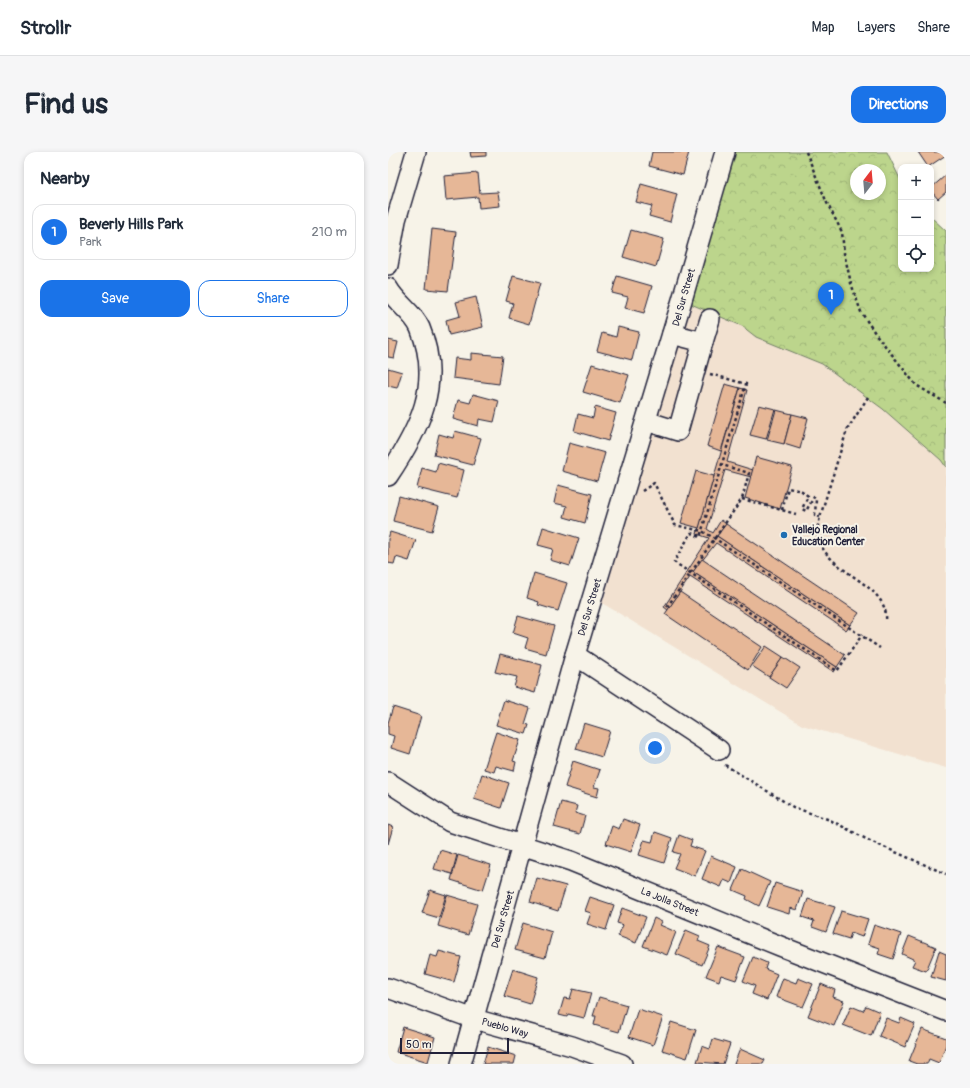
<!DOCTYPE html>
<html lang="en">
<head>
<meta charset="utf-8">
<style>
  body { margin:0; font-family:Pangolin,sans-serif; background:#f6f6f7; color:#1f2937 }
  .controls { position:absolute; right:12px; top:12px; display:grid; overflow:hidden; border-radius:8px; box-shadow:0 2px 6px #0003 }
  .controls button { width:36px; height:36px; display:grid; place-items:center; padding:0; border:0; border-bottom:1px solid #e0e1e3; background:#fff; color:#1f2937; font:20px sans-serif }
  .compass { position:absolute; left:462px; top:12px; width:36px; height:36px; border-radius:50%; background:#fff; box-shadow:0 2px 6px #0003; rotate:16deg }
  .scale { position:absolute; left:12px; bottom:10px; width:109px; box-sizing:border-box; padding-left:4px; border:2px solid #22223b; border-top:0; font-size:11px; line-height:14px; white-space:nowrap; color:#22223b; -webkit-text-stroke:3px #f7f3e8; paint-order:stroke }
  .you { position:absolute; left:267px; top:596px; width:14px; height:14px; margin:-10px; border:3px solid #fff; border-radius:50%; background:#1a73e8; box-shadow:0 0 0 6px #1a73e833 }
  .badge { display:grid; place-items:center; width:26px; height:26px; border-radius:50%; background:#1a73e8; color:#fff; font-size:13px; font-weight:700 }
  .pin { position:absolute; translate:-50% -33px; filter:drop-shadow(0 1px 2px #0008) }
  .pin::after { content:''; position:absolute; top:21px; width:14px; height:12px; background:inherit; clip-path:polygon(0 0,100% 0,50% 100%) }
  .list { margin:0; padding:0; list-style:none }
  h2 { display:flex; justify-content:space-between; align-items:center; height:52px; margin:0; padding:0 16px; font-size:17px }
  h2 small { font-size:13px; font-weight:400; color:#747a83 }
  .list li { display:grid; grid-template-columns:26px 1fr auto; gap:12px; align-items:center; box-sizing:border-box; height:56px; margin:0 8px 8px; padding:0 8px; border:1px solid #e0e1e3; border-radius:12px }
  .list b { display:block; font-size:15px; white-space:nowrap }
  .list p { margin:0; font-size:13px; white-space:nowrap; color:#747a83 }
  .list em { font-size:13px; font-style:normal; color:#747a83 }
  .actions { display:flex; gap:8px; padding:12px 16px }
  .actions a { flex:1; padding:9px 0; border:1px solid #1a73e8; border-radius:12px; text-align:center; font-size:14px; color:#1a73e8 }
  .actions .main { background:#1a73e8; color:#fff }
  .icon { flex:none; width:22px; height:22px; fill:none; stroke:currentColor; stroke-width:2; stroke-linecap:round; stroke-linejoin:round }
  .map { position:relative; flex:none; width:558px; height:912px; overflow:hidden; border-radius:12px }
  header { display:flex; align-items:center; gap:24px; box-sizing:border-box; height:56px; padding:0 20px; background:#fff; border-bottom:1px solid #e0e1e3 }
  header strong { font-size:19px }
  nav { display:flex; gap:22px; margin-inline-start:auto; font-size:14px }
  .intro { display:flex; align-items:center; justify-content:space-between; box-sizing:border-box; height:96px; padding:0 24px }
  h1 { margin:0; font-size:28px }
  .button { padding:10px 18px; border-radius:12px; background:#1a73e8; color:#fff; font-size:14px; font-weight:700 }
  main { display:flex; gap:24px; padding:0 24px }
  aside { flex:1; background:#fff; border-radius:12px; box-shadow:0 2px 6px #0003 }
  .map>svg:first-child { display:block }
</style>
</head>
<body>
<header>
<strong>Strollr</strong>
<nav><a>Map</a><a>Layers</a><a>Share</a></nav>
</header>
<div class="intro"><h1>Find us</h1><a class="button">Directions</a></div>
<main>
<aside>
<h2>Nearby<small></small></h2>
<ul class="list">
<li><span class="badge">1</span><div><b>Beverly Hills Park</b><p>Park</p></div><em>210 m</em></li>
</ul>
<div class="actions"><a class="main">Save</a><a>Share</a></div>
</aside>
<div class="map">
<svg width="558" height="912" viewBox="0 0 558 912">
  <defs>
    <pattern id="park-crowns" width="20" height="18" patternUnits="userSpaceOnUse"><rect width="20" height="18" fill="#bcd58c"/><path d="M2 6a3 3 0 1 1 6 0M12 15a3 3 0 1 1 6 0" fill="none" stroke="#a1b77a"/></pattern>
  </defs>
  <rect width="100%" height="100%" fill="#f7f3e8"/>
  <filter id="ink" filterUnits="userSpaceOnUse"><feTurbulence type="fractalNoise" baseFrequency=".025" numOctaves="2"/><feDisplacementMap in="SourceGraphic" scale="8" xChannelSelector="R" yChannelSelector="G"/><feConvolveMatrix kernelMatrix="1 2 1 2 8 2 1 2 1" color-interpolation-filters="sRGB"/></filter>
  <g filter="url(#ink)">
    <polygon fill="#f2e1d0" points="303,152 354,174 368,185 434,212 495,257 553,308 558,315 558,616 414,573 214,451"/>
    <path fill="url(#park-crowns)" stroke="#6f7c64" fill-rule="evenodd" d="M344,0H499L513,29V117H543V65L558,79V315L553,308L495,257L434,212L368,185L354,174L303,152ZM468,18H492V42H468Z"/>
    <g fill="#e6b797" stroke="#22223b">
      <polygon points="82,0 98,0 98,4 83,5"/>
      <polygon points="264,0 301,0 295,23 261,14"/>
      <polygon points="530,0 558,0 558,3 540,15"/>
      <polygon points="90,21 92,41 110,40 112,54 91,56 90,45 58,48 56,24"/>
      <polygon points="558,23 558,40 550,47 543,39 543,36"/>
      <polygon points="253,32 289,42 282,70 261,64 264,54 248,50"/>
      <polygon points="44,77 68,80 60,139 38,137"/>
      <polygon points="243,78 276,87 268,115 235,105"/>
      <polygon points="125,124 152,131 141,172 121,166 125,151 118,149"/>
      <polygon points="229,124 264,134 256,161 237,156 240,145 224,141"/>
      <polygon points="88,145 95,175 61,183 58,168 72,164 68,150"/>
      <polygon points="230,175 251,180 244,208 209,199 214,181 228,185"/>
      <polygon points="0,188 10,190 6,206 0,205"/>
      <polygon points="83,201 115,204 111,232 65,226 67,206 83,208"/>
      <polygon points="204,212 241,223 232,251 195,240"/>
      <polygon points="0,216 14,220 9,236 0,234"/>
      <polygon points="337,232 352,236 333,299 319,294"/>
      <polygon points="352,236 359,238 339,310 365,318 363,325 337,318 319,377 325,381 333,368 338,372 329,384 462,473 458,478 328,391 305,420 449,515 446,520 302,425 280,458 276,455 321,386 309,382"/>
      <polygon points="85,242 111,249 106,270 91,267 90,274 65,267 70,248 82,251"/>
      <polygon points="371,253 387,257 378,287 362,283"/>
      <polygon points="207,255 228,261 220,289 186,279 190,262 205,266"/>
      <polygon points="388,258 404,262 396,292 379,288"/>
      <polygon points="404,262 420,266 412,297 396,292"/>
      <polygon points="67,279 93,286 85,313 46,303 51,282 65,286"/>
      <polygon points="181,291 217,301 209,329 174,319"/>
      <polygon points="368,305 404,315 392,357 357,346"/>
      <polygon points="50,311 76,318 69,346 29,336 34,316 48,320"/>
      <polygon points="308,319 326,324 311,376 293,371"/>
      <polygon points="170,333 204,342 197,371 176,365 179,354 166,351"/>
      <polygon points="11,344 51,355 44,379 5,369"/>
      <polygon points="338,372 471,461 462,473 329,384"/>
      <polygon points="155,375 191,386 182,414 162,408 165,397 150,393"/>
      <polygon points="2,380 28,388 21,409 8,405 6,412 0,411 0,387"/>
      <polygon points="314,407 457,503 449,515 305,420"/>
      <polygon points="146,421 179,431 170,459 150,453 151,450 139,446"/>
      <polygon points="292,440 374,495 360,518 277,462"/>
      <polygon points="130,464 166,474 158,502 137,496 140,486 125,481"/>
      <polygon points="378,494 395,505 381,525 364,514"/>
      <polygon points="112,502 154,513 147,541 126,535 129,525 107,520"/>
      <polygon points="395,505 412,516 398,536 381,525"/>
      <polygon points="116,548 142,556 137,572 141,573 138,582 108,573"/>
      <polygon points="5,555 33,564 22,602 3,596 6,584 0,582 0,571"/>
      <polygon points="196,571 222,579 214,605 188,597"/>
      <polygon points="108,580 132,588 125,609 128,610 126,619 108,614 106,620 96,617"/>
      <polygon points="185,609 212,618 206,635 211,636 209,645 177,635"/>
      <polygon points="94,622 121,631 113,656 86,647"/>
      <polygon points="173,650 189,654 187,661 197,664 192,682 166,675"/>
      <polygon points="235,667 252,673 243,700 218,692 224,674 231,677"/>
      <polygon points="0,673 5,675 0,692"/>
      <polygon points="267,680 284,686 276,711 251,703 256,688 264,690"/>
      <polygon points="291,683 304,688 302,694 317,699 307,724 286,716 292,702 285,700"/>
      <polygon points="52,698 69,703 64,722 46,717"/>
      <polygon points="70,703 103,713 95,738 63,728"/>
      <polygon points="323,704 349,715 343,731 336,728 333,735 314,727"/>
      <polygon points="354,717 382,730 371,754 358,747 359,744 345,738"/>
      <polygon points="149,726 178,734 170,759 142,750"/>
      <polygon points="387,731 415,740 409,758 402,756 401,762 379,755"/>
      <polygon points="42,738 58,743 51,766 34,761"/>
      <polygon points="59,743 89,752 80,783 50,774"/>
      <polygon points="202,745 226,753 218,778 199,772 203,761 197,759"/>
      <polygon points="420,747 447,755 438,780 424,775 426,769 414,765"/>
      <polygon points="234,756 258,765 248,791 230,784 235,773 229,771"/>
      <polygon points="453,759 480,767 474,785 463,781 461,787 445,782"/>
      <polygon points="266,766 274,770 272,773 288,780 279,803 255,794"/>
      <polygon points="135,771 164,780 157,806 127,798"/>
      <polygon points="486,773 513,782 505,807 490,802 492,796 480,792"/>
      <polygon points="298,778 312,784 310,789 322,794 314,813 288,802"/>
      <polygon points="521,784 548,795 538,819 524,814 527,808 514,802"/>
      <polygon points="330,795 357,805 348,828 333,823 331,829 318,824"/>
      <polygon points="51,799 73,805 66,830 37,822 42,803 49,805"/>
      <polygon points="551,799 558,802 558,829 543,825"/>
      <polygon points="365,805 379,811 377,817 389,822 379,848 364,842 367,834 355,829"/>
      <polygon points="125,817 150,825 142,852 116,844"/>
      <polygon points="395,826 408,831 410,826 425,832 415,855 388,845"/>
      <polygon points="433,832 447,838 445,845 456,849 446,874 420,864"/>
      <polygon points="185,837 203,841 196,866 180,862 179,865 171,863 176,846 182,847"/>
      <polygon points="211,845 239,853 231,880 206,873 208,864 205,864"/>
      <polygon points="463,854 475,859 478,854 492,860 483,884 455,873"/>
      <polygon points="250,857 275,865 265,893 241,885"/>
      <polygon points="498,866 511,871 513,866 527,872 517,895 491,884"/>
      <polygon points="283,870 308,878 299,906 274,898"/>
      <polygon points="15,875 47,885 40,910 8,900"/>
      <polygon points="534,877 558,886 558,893 551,911 541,907 539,912 529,912 521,909"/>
      <polygon points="325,887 342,892 335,912 309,910 314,894 322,897"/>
      <polygon points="100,895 128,904 126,912 95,912"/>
      <polygon points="352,897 377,908 375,912 346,912"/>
    </g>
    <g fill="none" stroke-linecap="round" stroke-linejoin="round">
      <defs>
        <g id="minor">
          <polyline points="0,113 8,68 28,0"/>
          <path d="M0,136C8,151 25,160 32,176C55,232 31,278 0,324"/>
          <polyline points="315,190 322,167"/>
          <polyline points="258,269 290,279 315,190 284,182"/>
          <polyline points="187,503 331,598"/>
          <polyline points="0,630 62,670 183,709 392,794 558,859"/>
          <polyline points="0,836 86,867 184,894 234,912"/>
          <polyline points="73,912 187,503 292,155 337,0"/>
        </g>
      </defs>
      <use href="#minor" stroke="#22223b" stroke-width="22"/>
      <g stroke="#22223b" stroke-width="2.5" stroke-dasharray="3 3" stroke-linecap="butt">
        <polyline points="418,0 439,51 454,80 456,101 463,131 473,160 487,181 528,233 558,251"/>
        <polyline points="322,222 358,232 312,385 303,381 286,410 449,519 474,483"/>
        <path d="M480,245L459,278L432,365C431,370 429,376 429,380C434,422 502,429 498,470"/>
        <polyline points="254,339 266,331 287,373 314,379 326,386 492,496"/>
        <polyline points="354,347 408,362"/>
        <polyline points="394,358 400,336 414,339 420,344 414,357 418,359 426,345 428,347 427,363 432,365"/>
        <polyline points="279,455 354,347 361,321 334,313"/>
        <polyline points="337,613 405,655 442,668 482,689 558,722"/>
      </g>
      <use href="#minor" stroke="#f7f3e8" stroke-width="19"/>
    </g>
  </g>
  <circle fill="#1f6fb2" stroke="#f7f3e8" stroke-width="1.5" cx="396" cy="383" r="4"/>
  <g text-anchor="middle" stroke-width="4" stroke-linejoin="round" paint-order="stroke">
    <g font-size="10" fill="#22223b" stroke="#f7f3e8">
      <text transform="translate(295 145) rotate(-74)" y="4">Del Sur Street</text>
      <text transform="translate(201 455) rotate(-73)" y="4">Del Sur Street</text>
      <text transform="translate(282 749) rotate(22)" y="4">La Jolla Street</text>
      <text transform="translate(114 767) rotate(-74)" y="4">Del Sur Street</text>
      <text transform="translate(117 875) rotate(16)" y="4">Pueblo Way</text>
    </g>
    <g font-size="10" font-weight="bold" fill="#22223b" stroke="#f7f3e8" text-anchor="start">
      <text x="404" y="381">Vallejo Regional<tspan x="404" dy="12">Education Center</tspan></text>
    </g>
  </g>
</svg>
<div class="controls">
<button>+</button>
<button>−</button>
<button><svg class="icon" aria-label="locate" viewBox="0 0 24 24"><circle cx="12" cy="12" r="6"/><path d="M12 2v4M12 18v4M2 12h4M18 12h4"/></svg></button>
</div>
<svg class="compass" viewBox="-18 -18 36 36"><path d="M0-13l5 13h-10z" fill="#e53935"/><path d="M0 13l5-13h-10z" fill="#747a83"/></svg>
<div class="scale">50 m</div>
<div class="you"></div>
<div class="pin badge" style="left:443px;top:163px">1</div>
</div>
</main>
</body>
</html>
